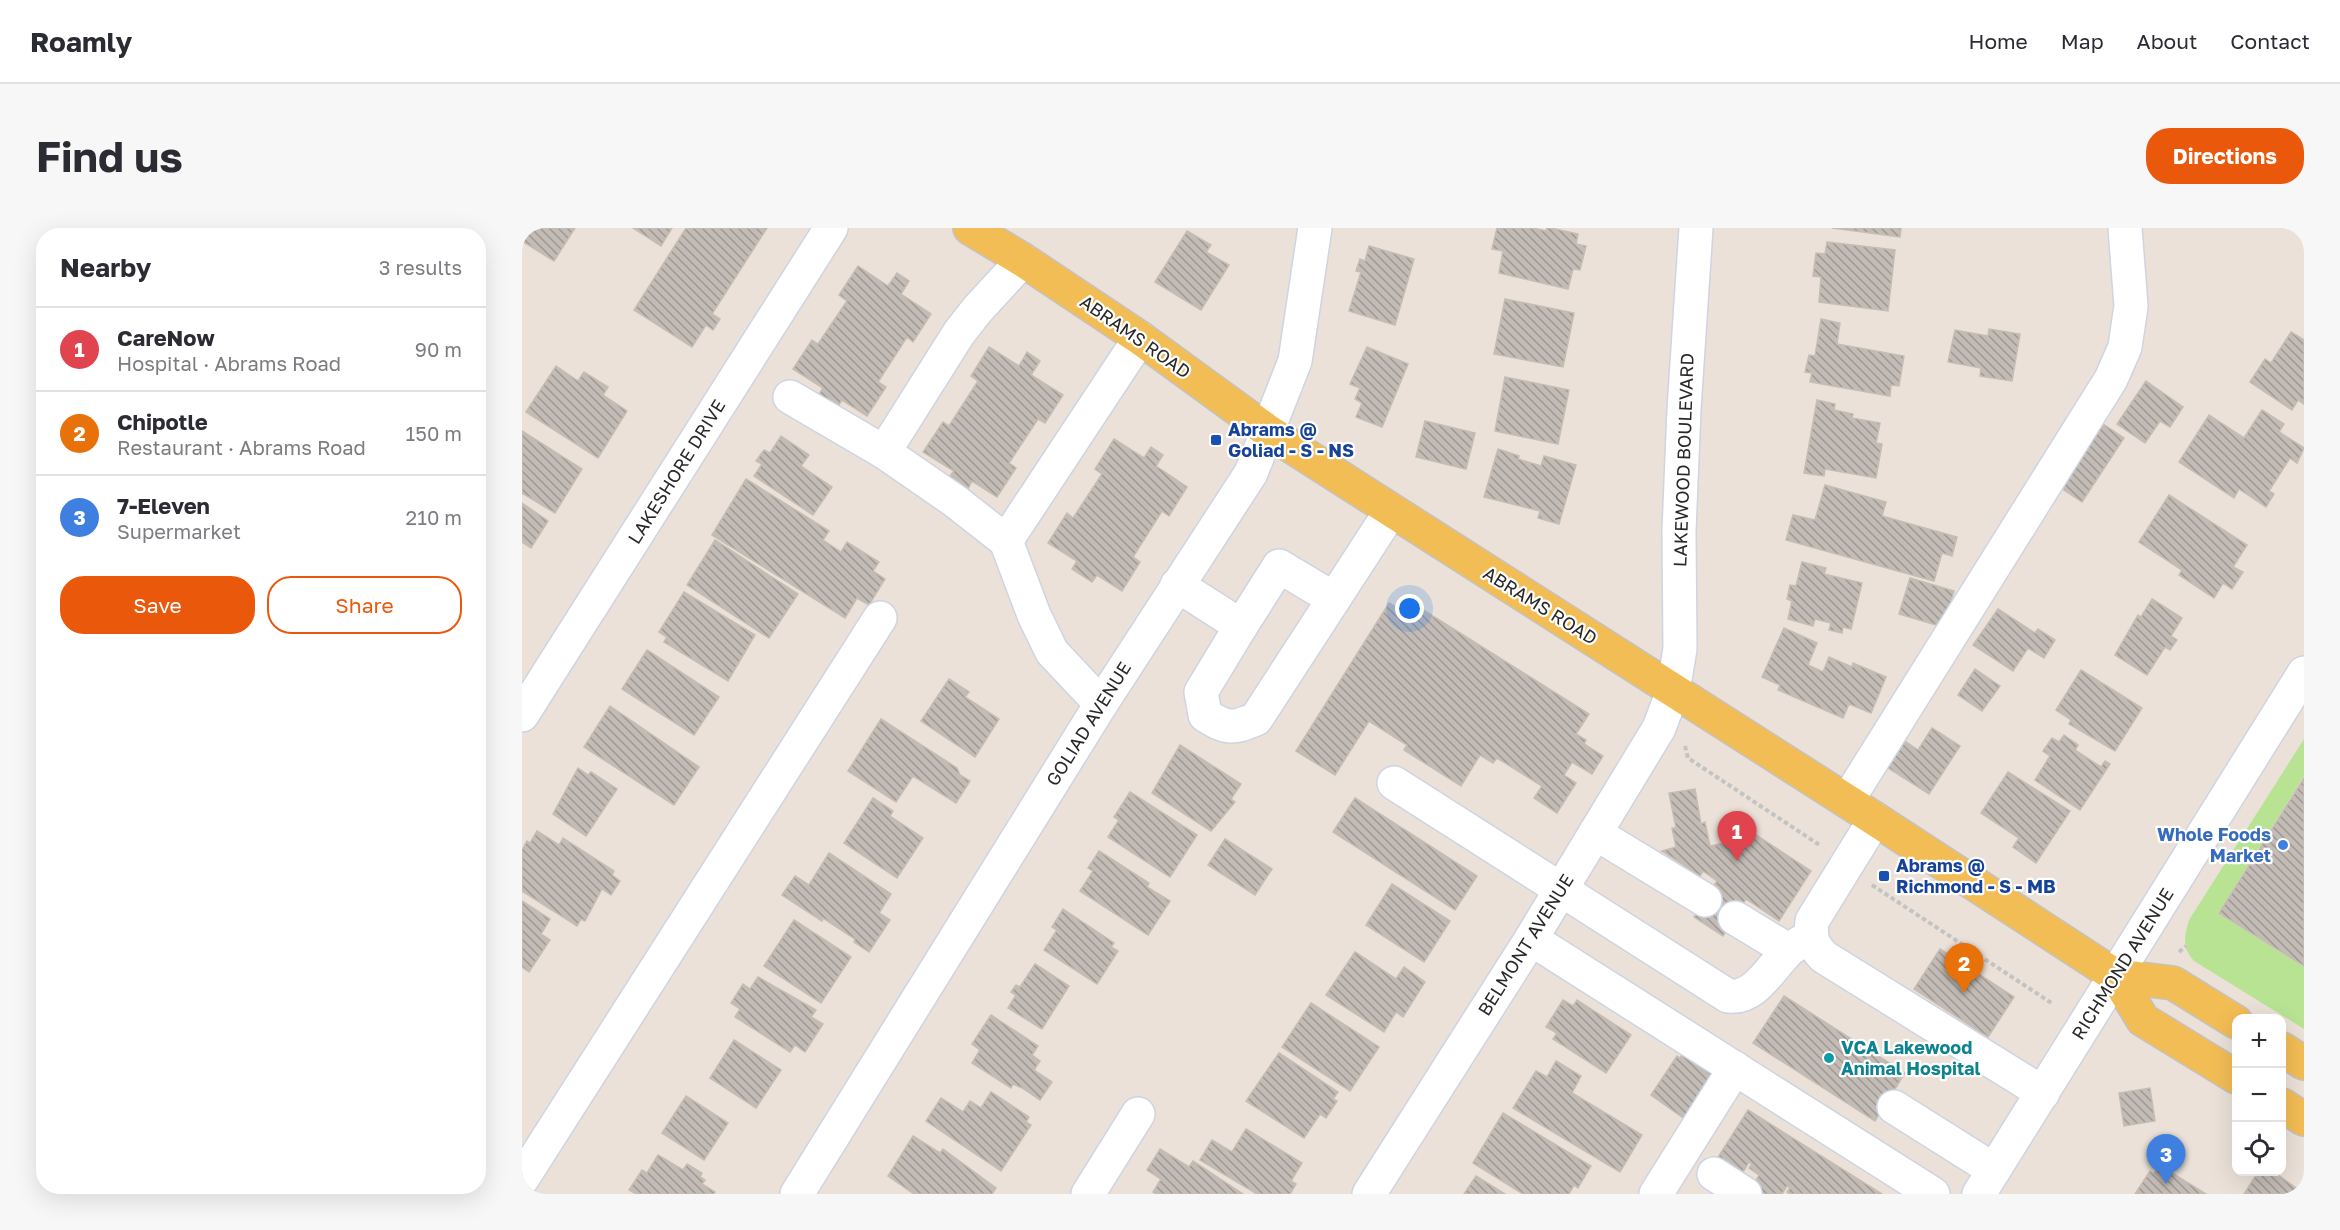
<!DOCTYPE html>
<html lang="en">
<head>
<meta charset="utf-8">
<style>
  body { margin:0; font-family:"Golos Text",sans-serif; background:#f7f7f7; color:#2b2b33 }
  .controls { position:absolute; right:18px; bottom:18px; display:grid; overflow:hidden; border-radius:12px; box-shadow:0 6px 24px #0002 }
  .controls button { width:54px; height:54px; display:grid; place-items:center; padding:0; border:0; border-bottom:2px solid #e1e1e2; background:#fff; color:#2b2b33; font:30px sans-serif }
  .you { position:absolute; left:888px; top:381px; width:21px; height:21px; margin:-15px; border:4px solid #fff; border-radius:50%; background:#1a73e8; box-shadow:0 0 0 9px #1a73e833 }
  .badge { display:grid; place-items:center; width:39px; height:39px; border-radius:50%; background:#ea580c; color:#fff; font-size:20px; font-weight:700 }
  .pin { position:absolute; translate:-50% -50px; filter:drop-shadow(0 2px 3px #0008) }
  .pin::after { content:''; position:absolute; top:32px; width:21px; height:18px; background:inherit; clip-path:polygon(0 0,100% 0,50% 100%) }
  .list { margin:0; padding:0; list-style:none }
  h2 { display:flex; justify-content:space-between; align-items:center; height:78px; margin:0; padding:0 24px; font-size:26px }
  h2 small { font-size:20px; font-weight:400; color:#7c7c81 }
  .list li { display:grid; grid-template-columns:39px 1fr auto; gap:18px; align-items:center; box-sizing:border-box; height:84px; padding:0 24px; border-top:2px solid #e1e1e2 }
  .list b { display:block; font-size:22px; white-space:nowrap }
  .list p { margin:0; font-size:20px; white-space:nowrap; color:#7c7c81 }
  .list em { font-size:20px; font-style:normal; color:#7c7c81 }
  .actions { display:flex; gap:12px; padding:18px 24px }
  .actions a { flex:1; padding:14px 0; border:2px solid #ea580c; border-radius:24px; text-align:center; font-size:21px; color:#ea580c }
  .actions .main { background:#ea580c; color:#fff }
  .icon { flex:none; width:33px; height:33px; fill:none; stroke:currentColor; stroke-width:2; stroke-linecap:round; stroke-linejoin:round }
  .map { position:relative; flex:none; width:1782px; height:966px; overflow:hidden; border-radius:24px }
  header { display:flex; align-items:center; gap:36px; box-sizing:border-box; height:84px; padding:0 30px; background:#fff; border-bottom:2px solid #e1e1e2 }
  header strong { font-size:28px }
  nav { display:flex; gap:33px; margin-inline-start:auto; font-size:21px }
  .intro { display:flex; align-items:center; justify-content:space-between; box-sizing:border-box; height:144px; padding:0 36px }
  h1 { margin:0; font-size:42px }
  .button { padding:15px 27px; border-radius:24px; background:#ea580c; color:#fff; font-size:21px; font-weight:700 }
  main { display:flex; gap:36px; padding:0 36px }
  aside { flex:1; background:#fff; border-radius:24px; box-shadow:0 6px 24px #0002 }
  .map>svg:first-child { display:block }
</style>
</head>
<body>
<header>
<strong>Roamly</strong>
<nav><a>Home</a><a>Map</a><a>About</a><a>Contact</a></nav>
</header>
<div class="intro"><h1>Find us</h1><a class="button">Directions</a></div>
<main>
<aside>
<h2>Nearby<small>3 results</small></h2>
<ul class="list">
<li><span class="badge" style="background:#e0444e">1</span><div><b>CareNow</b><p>Hospital · Abrams Road</p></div><em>90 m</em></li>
<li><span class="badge" style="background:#e8710a">2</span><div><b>Chipotle</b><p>Restaurant · Abrams Road</p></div><em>150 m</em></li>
<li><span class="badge" style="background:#3f7fe0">3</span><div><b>7-Eleven</b><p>Supermarket</p></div><em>210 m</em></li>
</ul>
<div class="actions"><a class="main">Save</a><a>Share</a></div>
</aside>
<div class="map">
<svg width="1782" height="966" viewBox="0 0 1782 966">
  <defs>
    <pattern id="building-back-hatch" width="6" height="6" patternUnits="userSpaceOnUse" patternTransform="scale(1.5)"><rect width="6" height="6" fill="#c3bbb5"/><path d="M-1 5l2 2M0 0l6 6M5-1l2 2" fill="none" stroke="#9e9893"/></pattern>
  </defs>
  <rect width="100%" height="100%" fill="#ebe1d8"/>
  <path fill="#b7e393" d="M1782,511V548L1696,685L1782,739V801L1672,733C1660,720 1662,708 1667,692Z"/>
  <g fill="url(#building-back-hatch)" stroke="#c6bdb2" stroke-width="1.5">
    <polygon points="0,0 53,0 32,33 0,13"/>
    <polygon points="111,0 150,0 139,18"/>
    <polygon points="164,0 245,0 190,86 198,91 191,102 184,97 170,119 112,82"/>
    <polygon points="975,0 1011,0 1024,3 1025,0 1029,0 1056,6 1054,16 1064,18 1058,42 1051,41 1046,61 977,45 981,23 970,21"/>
    <polygon points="1310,0 1379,0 1378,9"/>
    <polygon points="665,3 689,17 684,24 707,37 679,82 633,54"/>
    <polygon points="1305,14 1373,22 1366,83 1297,74 1299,49 1291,48 1294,25 1303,26"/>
    <polygon points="847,18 892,31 873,97 827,83 839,44 834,43 838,31 843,33"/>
    <polygon points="336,38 366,58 375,45 387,53 379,66 409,86 391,114 385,109 356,154 364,159 345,188 320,172 315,180 296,168 301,160 271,141 290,112 296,116 325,73 317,67"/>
    <polygon points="983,71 1052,85 1041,139 972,126"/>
    <polygon points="1299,91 1318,95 1315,116 1382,128 1377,158 1369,157 1368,168 1288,154 1290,145 1283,144 1287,127 1293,128"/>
    <polygon points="1467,101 1498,106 1490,153 1458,148 1459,140 1426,134 1433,102 1466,108"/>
    <polygon points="1769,104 1782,112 1782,176 1776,172 1770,182 1728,154 1743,131 1749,135"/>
    <polygon points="467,119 497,138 505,124 518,133 509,147 541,167 523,195 516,191 487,235 494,240 475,269 450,253 446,261 427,249 432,243 401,224 421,194 427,198 456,153 449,148"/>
    <polygon points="845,119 886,136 860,199 834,189 840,175 833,171 838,160 828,156"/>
    <polygon points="34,138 56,153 62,144 86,159 81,167 105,183 76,230 4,184"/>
    <polygon points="983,149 1047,162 1036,216 973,203"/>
    <polygon points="1624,153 1661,179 1648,199 1638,193 1623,215 1595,196"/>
    <polygon points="1295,172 1313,176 1312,182 1331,186 1330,190 1358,195 1354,215 1360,216 1354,250 1303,241 1302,248 1282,245"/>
    <polygon points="1740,182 1762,196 1757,204 1782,220 1775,235 1768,230 1747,263 1752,266 1744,279 1717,261 1712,270 1657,234 1687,187 1722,210"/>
    <polygon points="903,193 953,205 944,241 894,229"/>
    <polygon points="1578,194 1602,210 1560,274 1536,258"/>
    <polygon points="0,203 60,241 33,285 0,265"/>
    <polygon points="259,208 287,227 279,238 310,259 291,287 232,248 240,236 234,233 242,222 248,225"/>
    <polygon points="592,211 622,230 629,219 641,227 634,238 665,259 647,288 640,283 611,329 618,334 600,363 575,347 570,354 550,341 555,333 526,315 545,285 551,290 580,246 573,241"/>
    <polygon points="976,221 997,228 996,231 1019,238 1022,228 1054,237 1037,296 1016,290 1018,283 962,269"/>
    <polygon points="224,251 307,303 301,312 319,324 325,314 357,334 351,343 363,351 347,377 335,370 323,390 190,307"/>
    <polygon points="1303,257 1364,274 1360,288 1435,309 1430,328 1420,325 1412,353 1264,312 1271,287 1293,292"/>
    <polygon points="1647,267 1725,317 1711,339 1721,344 1710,361 1701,355 1692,370 1657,347 1660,342 1617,314"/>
    <polygon points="0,275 26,293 9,320 0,314"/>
    <polygon points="193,312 276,366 247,410 165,357"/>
    <polygon points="1280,334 1304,340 1302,346 1340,355 1329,401 1321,399 1320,405 1307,402 1309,395 1293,391 1291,398 1266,391 1270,373 1265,371 1268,357 1274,358"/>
    <polygon points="1388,350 1432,363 1421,399 1377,386"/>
    <polygon points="162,364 233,407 206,453 142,414 145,409 137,404"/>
    <polygon points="882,370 1067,486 1054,506 1064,512 1062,516 1081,528 1070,546 1050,534 1042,547 1054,555 1035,585 1012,570 1020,558 975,530 971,535 958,527 939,558 882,522 885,517 847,493 813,547 774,523 867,375 876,380"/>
    <polygon points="1630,371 1660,390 1649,408 1655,412 1648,422 1643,419 1625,447 1593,427 1616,387 1619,389"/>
    <polygon points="1476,381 1513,405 1516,401 1533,412 1522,430 1506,420 1491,443 1451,417"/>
    <polygon points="1262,400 1295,415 1286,437 1301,444 1307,429 1330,439 1331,435 1364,449 1349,485 1327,476 1321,490 1256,462 1258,457 1240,449"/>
    <polygon points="125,422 197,469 172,507 100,461"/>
    <polygon points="1453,441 1478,458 1460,483 1436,467"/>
    <polygon points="1559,442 1620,480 1593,523 1547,496 1549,492 1534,482"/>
    <polygon points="427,451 447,464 443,469 477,491 453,529 399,493"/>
    <polygon points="88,478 177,539 152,577 62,519"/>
    <polygon points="359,491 435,540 438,547 448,553 434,575 391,548 374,574 326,543"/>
    <polygon points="1410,500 1438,518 1407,566 1363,538 1380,511 1396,522"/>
    <polygon points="1542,507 1556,517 1553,522 1579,539 1583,533 1588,536 1558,582 1513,552 1528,528 1521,523 1530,510 1537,514"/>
    <polygon points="658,517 719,556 709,571 713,574 689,603 630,565"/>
    <polygon points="56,540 66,547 69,544 95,561 64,608 31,586"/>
    <polygon points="1486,544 1548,583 1514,635 1491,619 1497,610 1459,585"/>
    <polygon points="1782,550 1782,738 1697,685"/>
    <polygon points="1173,561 1179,596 1183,594 1188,618 1207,614 1219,597 1289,643 1257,693 1224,671 1201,708 1172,689 1195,653 1181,643 1178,648 1140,623 1154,619 1150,600 1154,600 1147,565"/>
    <polygon points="608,564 675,607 648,649 586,609 597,592 592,589"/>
    <polygon points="351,570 371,583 368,588 401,610 375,650 322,615"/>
    <polygon points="833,570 955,648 933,682 811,604"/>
    <polygon points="15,603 37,617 41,610 92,643 90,647 98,653 89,667 80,661 63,693 59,691 55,698 0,663 0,622 5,613 8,615"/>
    <polygon points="703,611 750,641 733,667 686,637"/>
    <polygon points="577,623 627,655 625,659 648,673 626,707 558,663 571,643 566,640"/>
    <polygon points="307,625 369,666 357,685 368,692 347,724 332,714 333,711 301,690 300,693 260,667 273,648 287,657"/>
    <polygon points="870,656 928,693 902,734 844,697"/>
    <polygon points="0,673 28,691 19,706 28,712 7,744 0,739"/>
    <polygon points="541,681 592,715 589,719 596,723 575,756 522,722 535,702 530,699"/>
    <polygon points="272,692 329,729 299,775 242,738"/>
    <polygon points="1418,721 1492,769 1466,809 1392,761"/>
    <polygon points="833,724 874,751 882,739 903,754 881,789 874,784 862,804 804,767"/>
    <polygon points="513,736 547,758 520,801 486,780 494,767 489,764 494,757 498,759"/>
    <polygon points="236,749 294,782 289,789 301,796 283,824 273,817 268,824 213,789 218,781 209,775 221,756 228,761"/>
    <polygon points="1262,768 1383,845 1353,893 1231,815"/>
    <polygon points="1041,772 1051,778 1055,772 1109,807 1084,845 1031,811 1035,805 1024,799"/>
    <polygon points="789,775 857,819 828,863 760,819"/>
    <polygon points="469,787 516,818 510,827 518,833 512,842 530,854 518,872 500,860 491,856 489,860 450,835 458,822 450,816"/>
    <polygon points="212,812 259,842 234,880 188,850"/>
    <polygon points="1163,822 1202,847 1167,894 1129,867 1155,828 1158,830"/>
    <polygon points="757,825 816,864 811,871 815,873 804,890 798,886 782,910 724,873"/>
    <polygon points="1034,833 1059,848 1050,865 1120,907 1098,944 991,880 1014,843 1025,849"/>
    <polygon points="1628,860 1633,893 1602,898 1597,865"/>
    <polygon points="469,864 507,889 504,894 509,897 479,943 404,893 419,870 441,884 448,873 459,880"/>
    <polygon points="164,868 206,895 182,932 140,905"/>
    <polygon points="1226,882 1360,966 1268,966 1265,964 1268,960 1265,958 1260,966 1243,966 1231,958 1237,947 1227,940 1230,936 1227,934 1218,949 1193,934"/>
    <polygon points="981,885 1069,938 1056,960 1052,957 1047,966 1001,966 951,935"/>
    <polygon points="724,901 780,935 769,953 774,956 768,966 735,966 678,932 690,912 710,924"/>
    <polygon points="391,908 418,925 421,921 474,960 470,966 392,966 366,948"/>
    <polygon points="638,921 667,939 671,933 721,966 634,966 631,964 639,951 625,942"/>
    <polygon points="136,927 161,942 165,936 180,945 178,949 183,952 180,956 193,964 192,966 114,966 107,962 120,942 125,945"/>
    <polygon points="1637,937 1684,966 1613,966 1628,943 1632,946"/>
    <polygon points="1736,944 1752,944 1782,966 1722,966"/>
    <polygon points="954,948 983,966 942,966"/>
  </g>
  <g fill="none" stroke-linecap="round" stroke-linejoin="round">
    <defs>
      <g id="minor">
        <polyline points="268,169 362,224 433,273 484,313 512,387 530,424 579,476"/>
        <polyline points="362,224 437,105 455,82 501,32"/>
        <polyline points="484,313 618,110"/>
        <path d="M655,357L719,398L679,464L683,487C705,501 710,501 734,491L869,283"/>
        <polyline points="719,398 757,338 812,371"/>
        <polyline points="0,487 309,0"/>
        <path d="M872,555L1206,768C1232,772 1248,741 1264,725C1270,718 1280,714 1288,709"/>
        <polyline points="1325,573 1589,151 1603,119 1609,78 1603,0"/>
        <path d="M1353,591L1290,693C1288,709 1290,717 1302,729L1521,865"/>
        <polyline points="1073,605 1183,672"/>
        <polyline points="1213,690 1266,722"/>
        <polyline points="1009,711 1411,966"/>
        <polyline points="1372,879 1472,942"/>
        <polyline points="1192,946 1223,966"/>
        <polyline points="0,951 358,390"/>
        <polyline points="275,966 579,476 729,245 773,133 793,0"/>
        <polyline points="566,966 616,886"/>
        <polyline points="847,966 1009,711 1137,500 1151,463 1158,421 1157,303 1162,181 1174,0"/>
        <polyline points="1134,966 1213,840"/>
        <polyline points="1457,966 1782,445"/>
      </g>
      <g id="major">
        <polyline points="448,0 501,32 618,110 747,204 1353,591 1594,748 1621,792 1714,849"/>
        <polyline points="1594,748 1651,755 1714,794"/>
        <polyline points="1760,821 1782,835"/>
        <polyline points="1760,877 1782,891"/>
      </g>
    </defs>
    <use href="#minor" stroke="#ced4e1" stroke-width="36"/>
    <use href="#major" stroke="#c3c3c3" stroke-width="36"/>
    <g stroke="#c3c3c3" stroke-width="4" stroke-dasharray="4.5 3" stroke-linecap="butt">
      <polyline points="1163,518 1166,530 1299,618"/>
      <polyline points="1350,657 1531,776"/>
      <polyline points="1657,724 1664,718"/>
    </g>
    <use href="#minor" stroke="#fff" stroke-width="33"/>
    <use href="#major" stroke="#f3bd55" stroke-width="33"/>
  </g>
  <g fill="#1a4fb4" stroke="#fff" stroke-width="2">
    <rect x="688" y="206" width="12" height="12" rx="3"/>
    <rect x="1356" y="642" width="12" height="12" rx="3"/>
  </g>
  <circle fill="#3f7fe0" stroke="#fff" stroke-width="2" cx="1761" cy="617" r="6"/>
  <circle fill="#0f9aa8" stroke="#fff" stroke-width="2" cx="1307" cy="830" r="6"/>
  <g text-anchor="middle" stroke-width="4.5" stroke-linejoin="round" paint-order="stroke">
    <g font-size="18" fill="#282828" stroke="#fff">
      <text transform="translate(613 109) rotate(35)" y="6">ABRAMS ROAD</text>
      <text transform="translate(1162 232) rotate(-88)" y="6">LAKEWOOD BOULEVARD</text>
      <text transform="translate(155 244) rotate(-58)" y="6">LAKESHORE DRIVE</text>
      <text transform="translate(1018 378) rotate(32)" y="6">ABRAMS ROAD</text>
      <text transform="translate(567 496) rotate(-58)" y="6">GOLIAD AVENUE</text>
      <text transform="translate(1004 717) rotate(-58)" y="6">BELMONT AVENUE</text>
      <text transform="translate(1601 736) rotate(-58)" y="6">RICHMOND AVENUE</text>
    </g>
    <g font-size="18" font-weight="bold" fill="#164399" stroke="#fff" text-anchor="start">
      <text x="706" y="208">Abrams @<tspan x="706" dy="21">Goliad - S - NS</tspan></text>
      <text x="1374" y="644">Abrams @<tspan x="1374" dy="21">Richmond - S - MB</tspan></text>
    </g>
    <g font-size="18" font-weight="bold" fill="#366cbe" stroke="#fff" text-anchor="end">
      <text x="1749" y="613">Whole Foods<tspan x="1749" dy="21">Market</tspan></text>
    </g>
    <g font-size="18" font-weight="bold" fill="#0d838f" stroke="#fff" text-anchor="start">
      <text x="1319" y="826">VCA Lakewood<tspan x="1319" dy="21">Animal Hospital</tspan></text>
    </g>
  </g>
</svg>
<div class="controls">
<button>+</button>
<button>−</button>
<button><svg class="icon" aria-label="locate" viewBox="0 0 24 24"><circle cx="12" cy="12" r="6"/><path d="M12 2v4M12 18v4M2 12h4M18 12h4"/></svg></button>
</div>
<div class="you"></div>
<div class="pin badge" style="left:1215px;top:633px;background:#e0444e">1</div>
<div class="pin badge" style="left:1442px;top:765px;background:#e8710a">2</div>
<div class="pin badge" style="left:1644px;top:956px;background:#3f7fe0">3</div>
</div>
</main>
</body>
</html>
